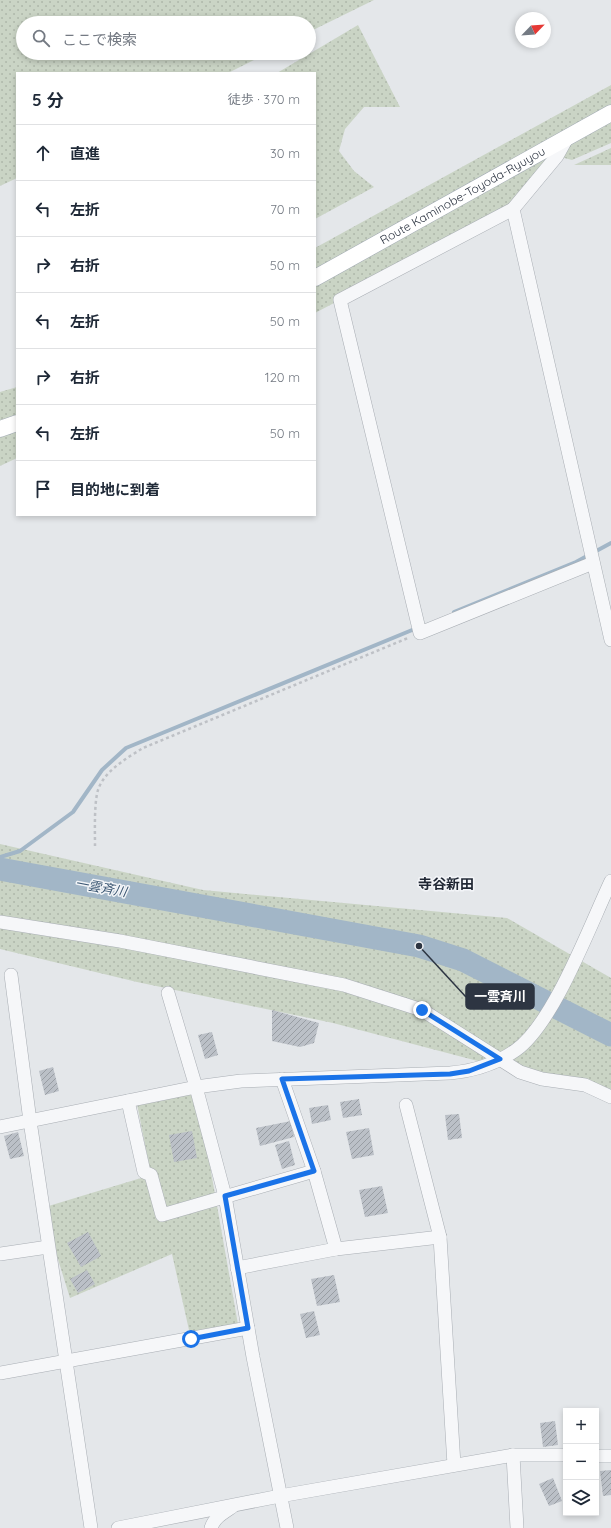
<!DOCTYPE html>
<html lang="ja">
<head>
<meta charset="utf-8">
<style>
  body { margin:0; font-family:Quicksand,"Noto Sans JP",sans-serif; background:#f2f2f3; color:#1f2937 }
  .controls { position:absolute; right:12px; bottom:12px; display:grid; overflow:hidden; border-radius:0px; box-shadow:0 2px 6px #0003 }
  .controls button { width:36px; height:36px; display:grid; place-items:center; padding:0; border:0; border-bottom:1px solid #e0e1e3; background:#fff; color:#1f2937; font:20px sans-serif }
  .compass { position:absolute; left:515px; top:12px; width:36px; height:36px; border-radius:50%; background:#fff; box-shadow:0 2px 6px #0003; rotate:65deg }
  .stop { position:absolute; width:12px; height:12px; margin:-9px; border:3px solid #1a73e8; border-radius:50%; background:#fff }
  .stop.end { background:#1a73e8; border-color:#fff; box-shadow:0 1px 4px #0008 }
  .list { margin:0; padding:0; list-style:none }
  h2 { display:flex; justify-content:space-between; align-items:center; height:52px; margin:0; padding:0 16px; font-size:17px }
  h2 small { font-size:13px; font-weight:400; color:#747a83 }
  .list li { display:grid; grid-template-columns:26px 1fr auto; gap:12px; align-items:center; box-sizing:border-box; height:56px; padding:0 16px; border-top:1px solid #e0e1e3 }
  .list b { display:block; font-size:15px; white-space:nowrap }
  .list em { font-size:13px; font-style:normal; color:#747a83 }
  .icon { flex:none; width:22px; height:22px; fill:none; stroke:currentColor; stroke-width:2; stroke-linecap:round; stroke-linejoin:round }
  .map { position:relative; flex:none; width:611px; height:1528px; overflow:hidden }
  .search { position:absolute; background:#fff; box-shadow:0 2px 6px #0003; left:16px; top:16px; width:300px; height:44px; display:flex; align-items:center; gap:10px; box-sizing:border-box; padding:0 14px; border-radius:22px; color:#747a83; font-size:15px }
  .panel { position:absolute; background:#fff; box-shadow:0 2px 6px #0003; left:16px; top:72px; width:300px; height:444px; border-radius:0px }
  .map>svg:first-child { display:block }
</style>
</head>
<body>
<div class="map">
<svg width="611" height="1528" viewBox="0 0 611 1528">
  <defs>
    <pattern id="grass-dots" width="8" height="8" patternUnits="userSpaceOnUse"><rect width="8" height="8" fill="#cad4c5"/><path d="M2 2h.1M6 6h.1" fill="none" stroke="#aeb7aa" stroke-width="1.8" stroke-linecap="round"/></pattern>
    <pattern id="building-hatch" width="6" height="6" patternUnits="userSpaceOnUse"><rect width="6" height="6" fill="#bbc0c7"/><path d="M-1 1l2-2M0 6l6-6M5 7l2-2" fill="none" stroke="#989da3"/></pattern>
  </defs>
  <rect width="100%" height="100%" fill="#e4e7ea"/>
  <g fill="url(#grass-dots)">
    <polygon points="0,0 374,0 309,32 309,23 23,23 23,53 268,53 228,73 17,73 17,178 0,186"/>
    <polygon points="358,25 400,107 364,107 345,129 339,151 354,171 374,187 315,219 315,73 277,73"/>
    <polygon points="611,85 611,143 572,160 557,156 513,209 315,313 315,248"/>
    <polygon points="611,148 611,165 574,165"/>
    <polygon points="17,387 17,458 0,466 0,392"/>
    <polygon points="0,844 203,890 507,918 611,978 611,1100 520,1072 333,1023 137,982 0,949"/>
    <polygon points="196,1087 239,1330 191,1339 172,1254 70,1298 42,1208 151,1175 136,1099"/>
  </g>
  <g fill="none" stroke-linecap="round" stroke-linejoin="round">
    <g stroke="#a2b6c7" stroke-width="4">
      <polyline points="454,612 576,562 611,543"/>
      <polyline points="0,857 20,851 73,812 102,770 126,748 417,628"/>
    </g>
    <polyline stroke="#a2b6c7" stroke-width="23" points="0,869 419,946 463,960 611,1035"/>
  </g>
  <g fill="url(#building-hatch)">
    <polygon points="272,1010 319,1023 314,1043 300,1047 272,1041"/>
    <polygon points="212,1032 218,1055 205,1059 198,1035"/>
    <polygon points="53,1067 59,1091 45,1095 39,1071"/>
    <polygon points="359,1099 362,1115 343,1118 340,1102"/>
    <polygon points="328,1105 331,1120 312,1124 309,1108"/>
    <polygon points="459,1114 462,1138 448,1140 445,1115"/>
    <polygon points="291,1121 294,1137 260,1146 256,1128"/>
    <polygon points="369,1128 374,1155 352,1159 346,1132"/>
    <polygon points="192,1131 197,1158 174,1162 169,1135"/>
    <polygon points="18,1132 24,1156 10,1159 4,1136"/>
    <polygon points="289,1141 295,1165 282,1169 275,1145"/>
    <polygon points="382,1186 388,1213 365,1217 359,1190"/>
    <polygon points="88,1232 101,1256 81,1267 67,1243"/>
    <polygon points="87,1270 95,1284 78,1293 70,1279"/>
    <polygon points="334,1275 340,1302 317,1306 311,1279"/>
    <polygon points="314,1311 320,1335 306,1338 300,1314"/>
    <polygon points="555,1421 558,1445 543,1447 540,1423"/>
    <polygon points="611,1470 611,1495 603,1496 600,1471"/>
    <polygon points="553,1478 562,1501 549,1506 539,1484"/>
  </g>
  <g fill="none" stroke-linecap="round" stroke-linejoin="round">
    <defs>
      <g id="minor">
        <polyline points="567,138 557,156 513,209 340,300 420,633 593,563"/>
        <polyline points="513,209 611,640"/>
        <polyline points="0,922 120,941 344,985 422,1010 520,1072 542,1079 585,1085 611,1097"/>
        <polyline points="11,975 30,1121 91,1528"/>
        <polyline points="168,993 196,1087 225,1196 253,1357 287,1528"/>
        <polyline points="282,1079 314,1171 336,1249"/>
        <polyline points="128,1101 144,1172 151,1175 162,1215 314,1171"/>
        <polyline points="406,1105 440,1237 454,1465"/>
        <path d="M0,1127L196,1087L241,1081L450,1073C474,1071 496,1064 516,1050C554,1023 590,925 611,881"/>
        <polyline points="0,1254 48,1247"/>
        <polyline points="237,1268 336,1249 440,1237"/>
        <polyline points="0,1373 248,1328"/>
        <polyline points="513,1455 517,1528"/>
        <polyline points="596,1456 611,1456"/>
        <polyline points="118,1528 280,1496 513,1455 566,1455"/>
        <path d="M211,1528C214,1518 223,1513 232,1507"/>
      </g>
      <g id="major">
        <path id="s1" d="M315,278L611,113"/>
        <polyline points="0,429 17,423"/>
      </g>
    </defs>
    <use href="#minor" stroke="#a9aeb4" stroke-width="14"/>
    <use href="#major" stroke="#a4acb5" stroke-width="17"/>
    <path stroke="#bec1c6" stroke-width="2.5" stroke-dasharray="3 3" stroke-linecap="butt" d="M95,846C95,831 94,803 98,790C104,771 127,758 143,748L408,638"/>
    <use href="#minor" stroke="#f6f7f9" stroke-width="13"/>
    <use href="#major" stroke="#fff" stroke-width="16"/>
  </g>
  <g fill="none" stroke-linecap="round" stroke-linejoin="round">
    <polyline stroke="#1a73e8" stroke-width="5" points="191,1339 248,1328 225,1196 314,1171 282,1079 450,1074 469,1071 500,1059 422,1010"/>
  </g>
  <g text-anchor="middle" stroke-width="3" stroke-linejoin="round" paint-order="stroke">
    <g font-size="12" fill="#2d3542" stroke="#f3f5f8">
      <text dy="4" stroke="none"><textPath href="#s1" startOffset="169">Route Kaminobe-Toyoda-Ryuyou</textPath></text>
    </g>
    <g font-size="13" font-style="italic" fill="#3a5672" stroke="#f3f5f8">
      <text transform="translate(101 887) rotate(10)" y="5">一雲斉川</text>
    </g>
    <g font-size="14" font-weight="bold" fill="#1f2633" stroke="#f3f5f8">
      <text x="446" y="889">寺谷新田</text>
    </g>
  </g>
  <path fill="none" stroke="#2d3542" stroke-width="1.5" d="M419 946L466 997"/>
  <circle fill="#2d3542" stroke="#f3f5f8" stroke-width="1.5" cx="419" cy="946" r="4"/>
  <rect fill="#2d3542" stroke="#2d3542" stroke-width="1.5" x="466" y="984" width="68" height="25" rx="4"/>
  <g font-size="13" text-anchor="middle" font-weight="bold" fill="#fff">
    <text x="500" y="1001">一雲斉川</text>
  </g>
</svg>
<div class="controls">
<button>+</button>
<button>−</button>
<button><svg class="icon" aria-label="layers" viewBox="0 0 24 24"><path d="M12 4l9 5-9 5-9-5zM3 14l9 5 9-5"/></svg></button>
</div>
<svg class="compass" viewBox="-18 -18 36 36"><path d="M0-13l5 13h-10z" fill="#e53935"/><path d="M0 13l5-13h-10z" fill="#747a83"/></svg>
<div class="stop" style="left:191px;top:1339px"></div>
<div class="stop end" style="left:422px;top:1010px"></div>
<div class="search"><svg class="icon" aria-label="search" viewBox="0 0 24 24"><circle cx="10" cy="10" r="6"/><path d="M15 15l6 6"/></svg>ここで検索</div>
<section class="panel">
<h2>5 分<small>徒歩 · 370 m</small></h2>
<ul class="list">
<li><svg class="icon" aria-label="ahead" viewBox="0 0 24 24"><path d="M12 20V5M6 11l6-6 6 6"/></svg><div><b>直進</b></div><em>30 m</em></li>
<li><svg class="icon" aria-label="left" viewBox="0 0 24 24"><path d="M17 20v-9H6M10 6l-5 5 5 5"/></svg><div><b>左折</b></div><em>70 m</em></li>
<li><svg class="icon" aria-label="right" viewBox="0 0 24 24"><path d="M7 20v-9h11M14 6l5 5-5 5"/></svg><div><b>右折</b></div><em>50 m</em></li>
<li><svg class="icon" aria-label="left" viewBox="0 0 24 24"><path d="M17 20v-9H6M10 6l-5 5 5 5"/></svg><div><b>左折</b></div><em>50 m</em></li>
<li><svg class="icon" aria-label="right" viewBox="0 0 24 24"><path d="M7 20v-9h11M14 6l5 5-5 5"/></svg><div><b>右折</b></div><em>120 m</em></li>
<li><svg class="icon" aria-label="left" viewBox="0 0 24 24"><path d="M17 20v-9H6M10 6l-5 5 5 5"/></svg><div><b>左折</b></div><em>50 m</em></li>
<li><svg class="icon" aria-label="arrive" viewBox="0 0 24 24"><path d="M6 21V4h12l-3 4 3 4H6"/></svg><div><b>目的地に到着</b></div></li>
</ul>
</section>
</div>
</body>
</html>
